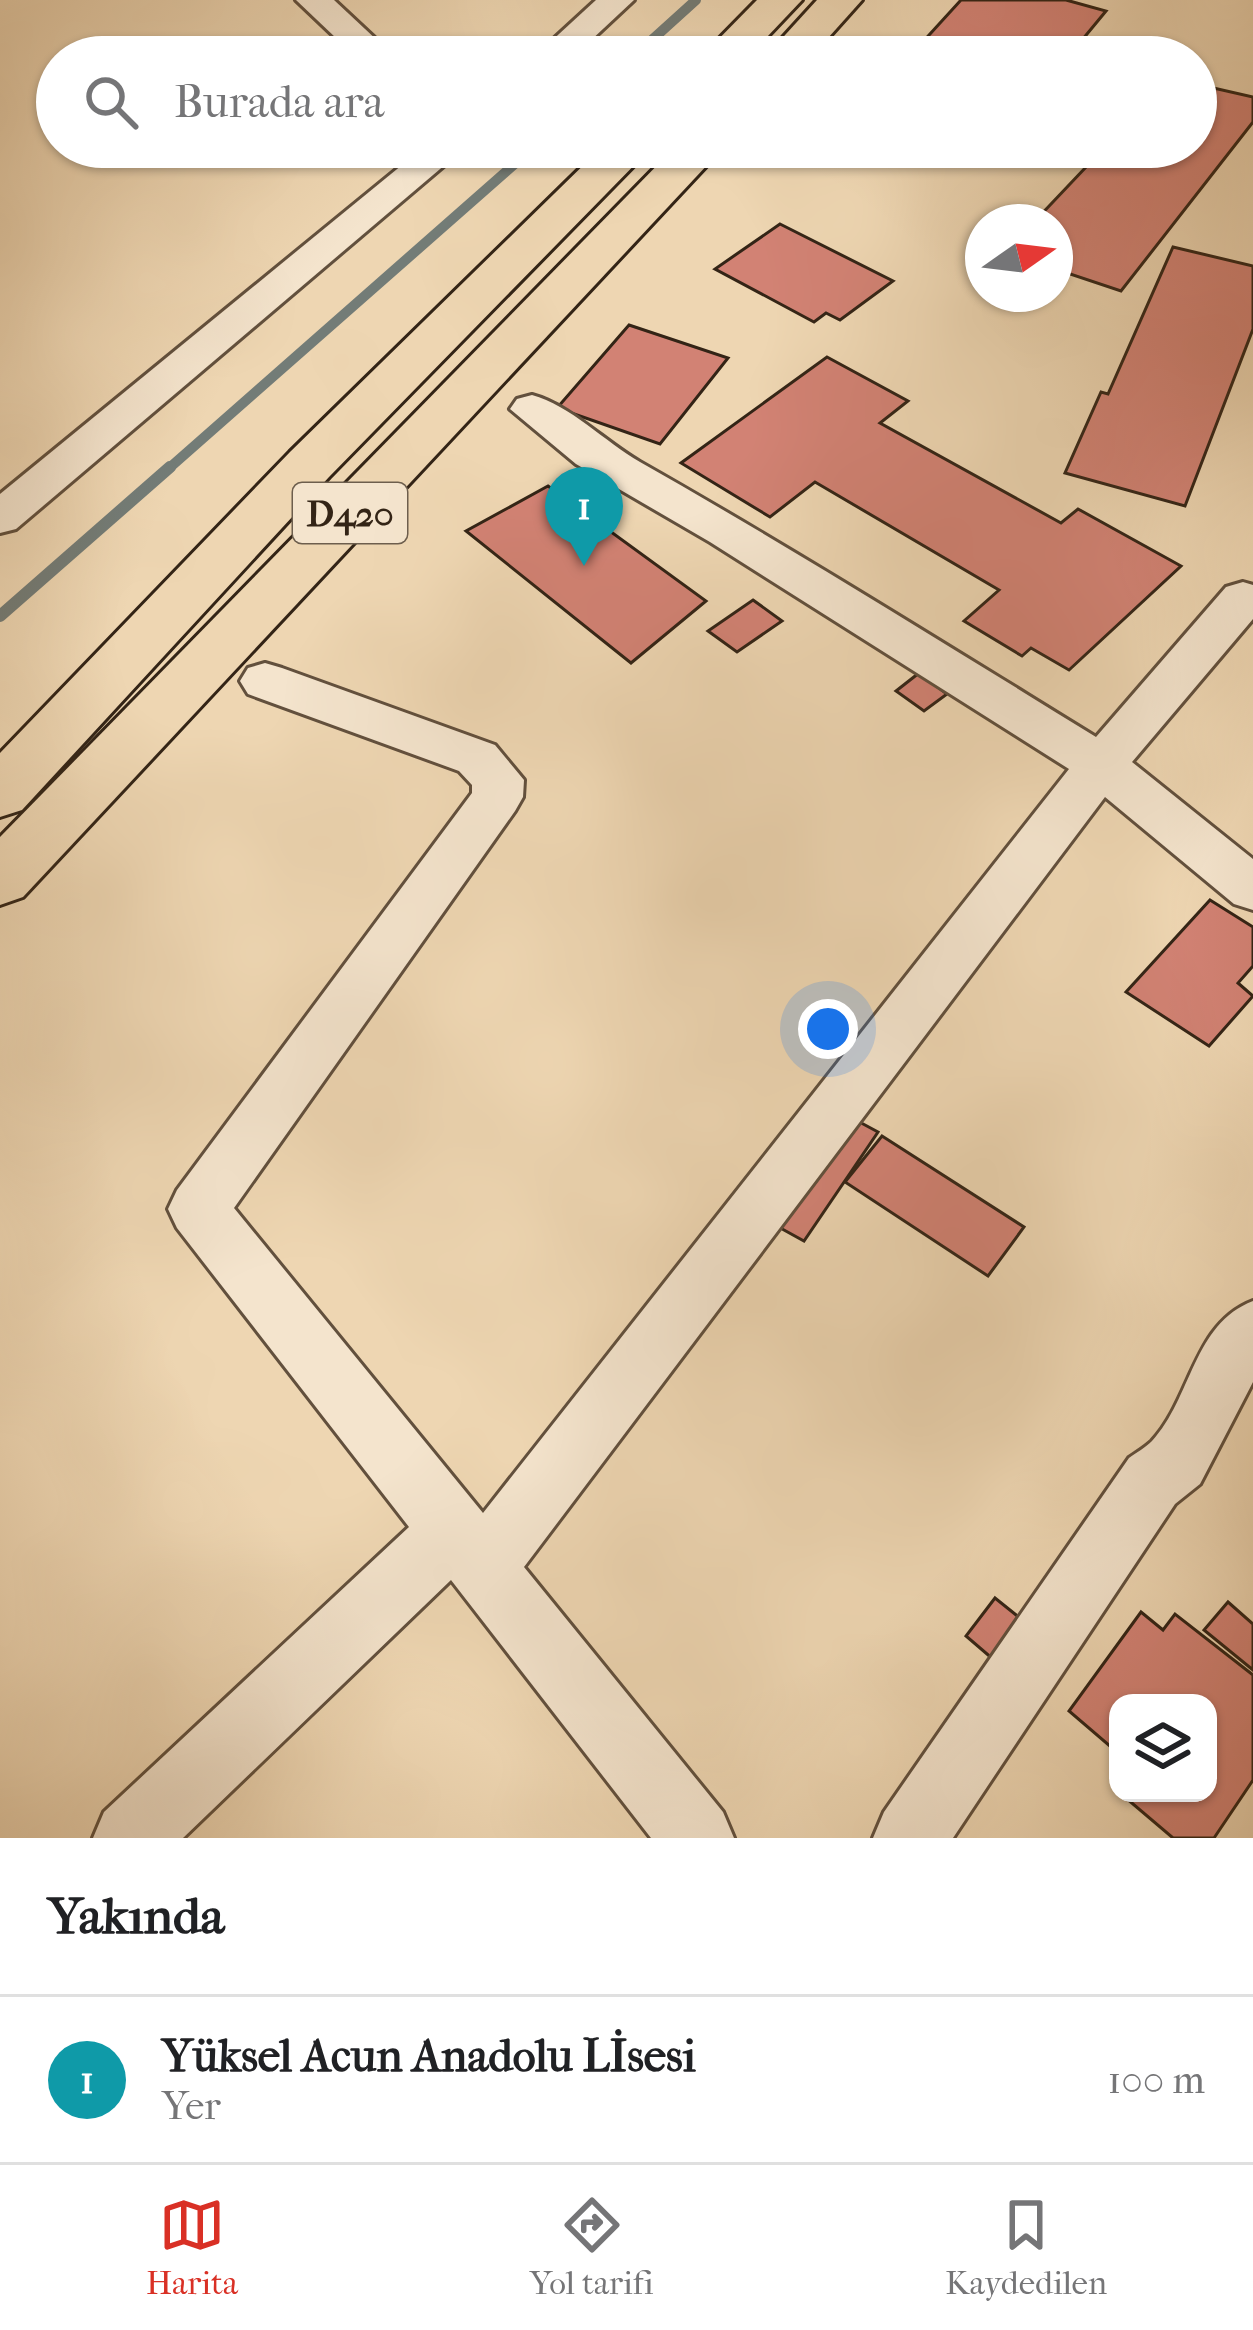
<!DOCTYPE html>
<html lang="tr">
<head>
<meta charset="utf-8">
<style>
  body { margin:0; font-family:"IM FELL French Canon",serif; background:#f6f6f6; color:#202124 }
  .controls { position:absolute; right:36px; bottom:36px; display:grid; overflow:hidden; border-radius:24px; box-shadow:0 3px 9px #0004 }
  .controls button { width:108px; height:108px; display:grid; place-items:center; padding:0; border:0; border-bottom:3px solid #e0e0e0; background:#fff; color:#202124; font:60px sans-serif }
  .compass { position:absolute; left:965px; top:204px; width:108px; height:108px; border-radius:50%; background:#fff; box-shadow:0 3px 9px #0004; rotate:76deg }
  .you { position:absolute; left:828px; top:1029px; width:42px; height:42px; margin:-30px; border:9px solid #fff; border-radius:50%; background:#1a73e8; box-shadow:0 0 0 18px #1a73e833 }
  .badge { display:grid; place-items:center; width:78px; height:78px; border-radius:50%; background:#d93025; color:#fff; font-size:39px; font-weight:700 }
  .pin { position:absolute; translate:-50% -99px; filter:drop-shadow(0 3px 6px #0008) }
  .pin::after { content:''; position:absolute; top:63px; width:42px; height:36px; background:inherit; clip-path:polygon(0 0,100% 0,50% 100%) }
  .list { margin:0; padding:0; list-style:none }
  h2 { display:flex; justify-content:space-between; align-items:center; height:156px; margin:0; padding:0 48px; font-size:51px }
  h2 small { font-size:39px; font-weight:400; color:#757577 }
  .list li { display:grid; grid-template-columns:78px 1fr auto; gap:36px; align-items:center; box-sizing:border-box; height:168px; padding:0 48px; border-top:3px solid #e0e0e0 }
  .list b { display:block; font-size:45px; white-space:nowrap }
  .list p { margin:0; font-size:39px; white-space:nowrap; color:#757577 }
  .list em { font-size:39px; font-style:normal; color:#757577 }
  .icon { flex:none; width:66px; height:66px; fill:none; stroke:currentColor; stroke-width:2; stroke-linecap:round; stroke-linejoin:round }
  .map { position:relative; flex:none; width:1253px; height:1838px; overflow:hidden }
  .search { position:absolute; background:#fff; box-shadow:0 3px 9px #0004; left:36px; right:36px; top:36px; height:132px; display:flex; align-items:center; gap:30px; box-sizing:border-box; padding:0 42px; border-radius:66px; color:#757577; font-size:45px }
  .sheet { height:324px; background:#fff }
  nav { display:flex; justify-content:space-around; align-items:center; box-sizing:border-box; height:168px; border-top:3px solid #e0e0e0; background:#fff; font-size:33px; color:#757577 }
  nav a { display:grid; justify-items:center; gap:6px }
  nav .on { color:#d93025 }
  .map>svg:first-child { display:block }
</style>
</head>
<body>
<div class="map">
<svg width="1253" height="1838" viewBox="0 0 1253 1838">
  <rect width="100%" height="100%" fill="#eed6b2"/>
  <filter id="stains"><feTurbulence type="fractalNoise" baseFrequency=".00167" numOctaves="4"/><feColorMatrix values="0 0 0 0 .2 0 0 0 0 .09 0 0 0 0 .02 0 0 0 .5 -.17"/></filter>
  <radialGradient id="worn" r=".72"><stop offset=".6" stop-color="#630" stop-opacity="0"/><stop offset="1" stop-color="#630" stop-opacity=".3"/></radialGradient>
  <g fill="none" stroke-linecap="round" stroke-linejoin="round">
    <g stroke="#737c77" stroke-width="10">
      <polyline points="633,57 696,0"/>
      <polyline points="167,470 534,147"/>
    </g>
    <polyline stroke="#737c77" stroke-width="12" points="0,616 170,467"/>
  </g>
  <g fill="#d28274" stroke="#332416" stroke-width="3">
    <polygon points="961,0 1066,0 1106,11 1068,57 909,57"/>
    <polygon points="1196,84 1253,97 1253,122 1121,291 1055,269 1055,222 1034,222 1105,147 1196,147"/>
    <polygon points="780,224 893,281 840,320 826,313 814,322 715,269"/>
    <polygon points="1173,247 1253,266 1253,329 1185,506 1065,473 1101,392 1108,394"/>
    <polygon points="629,325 728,358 660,444 557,408"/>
    <polygon points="827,357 908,401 880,423 1061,523 1078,509 1181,566 1069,670 1031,648 1022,656 964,621 999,590 815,482 770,517 681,463"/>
    <polygon points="548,486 706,601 631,663 466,531"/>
    <polygon points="753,600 782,621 737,652 708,631"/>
    <polygon points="919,673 947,694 924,711 896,691"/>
    <polygon points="1210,900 1253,927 1253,966 1238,983 1253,996 1209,1046 1126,992"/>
    <polygon points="839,1111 878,1132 804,1241 764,1219"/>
    <polygon points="882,1136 1024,1227 988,1276 845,1182"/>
    <polygon points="995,1598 1031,1627 1001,1666 966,1636"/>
    <polygon points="1228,1602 1253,1624 1253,1670 1204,1630"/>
    <polygon points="1141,1612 1163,1630 1175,1614 1253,1675 1253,1780 1214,1838 1173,1838 1120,1793 1208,1793 1208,1703 1118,1703 1118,1753 1069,1711"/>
  </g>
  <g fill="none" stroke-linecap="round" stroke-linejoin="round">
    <defs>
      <g id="minor">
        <polygon points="296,0 334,0 395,57 356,57"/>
        <polygon points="596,0 634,0 573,57 534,57"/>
        <polygon points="424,147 466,147 16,529 0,533 0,494"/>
        <path d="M532,395C570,405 605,442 640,462C795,550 945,644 1096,737L1226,587L1243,582L1253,585V619L1132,762L1253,859V910L1234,904L1105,797L524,1567L723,1812L734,1838H651L451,1580L183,1838H93L104,1812L409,1527L177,1228L168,1209L177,1190L472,793V785L459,771L248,694L240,681L248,668L265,663L282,668L495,745L524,780L523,797L515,811L234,1208L483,1513L1069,769L710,542L576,464L510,409L517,399Z"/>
        <path d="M1253,1301V1382L1200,1484L1175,1504L953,1838H873L884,1812L1129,1458C1136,1453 1146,1447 1152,1441C1192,1398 1193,1324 1253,1301Z"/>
      </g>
      <g id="major">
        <polygon points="757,0 802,0 748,57 701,57"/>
        <polygon points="817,0 862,0 811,57 765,57"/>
        <polygon points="602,147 652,147 329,477 22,810 0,817 0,753 290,452"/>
        <polygon points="675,147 724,147 23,897 0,905 0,837"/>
      </g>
    </defs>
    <use href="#minor" stroke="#62503d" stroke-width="6"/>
    <use href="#major" stroke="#332416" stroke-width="6"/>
    <use href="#minor" fill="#f4e4cd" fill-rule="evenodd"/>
    <use href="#major" fill="#eed6b2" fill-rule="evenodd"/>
  </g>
  <g text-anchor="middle" stroke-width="9" stroke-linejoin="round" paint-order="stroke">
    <rect fill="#f4e4cd" stroke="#6d5e4d" stroke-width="3" x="293" y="483" width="114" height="60" rx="9"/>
    <g font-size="36" font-weight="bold" fill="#332416">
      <text x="350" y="526">D420</text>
    </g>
  </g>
  <rect width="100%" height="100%" filter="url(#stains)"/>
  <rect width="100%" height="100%" fill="url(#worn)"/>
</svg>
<div class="controls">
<button><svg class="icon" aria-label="layers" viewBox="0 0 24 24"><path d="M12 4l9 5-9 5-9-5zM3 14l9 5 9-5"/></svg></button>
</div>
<svg class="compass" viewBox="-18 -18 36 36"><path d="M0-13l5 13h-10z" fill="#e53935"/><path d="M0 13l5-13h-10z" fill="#757577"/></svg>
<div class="you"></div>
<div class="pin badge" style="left:584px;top:566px;background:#0f9aa8">1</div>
<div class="search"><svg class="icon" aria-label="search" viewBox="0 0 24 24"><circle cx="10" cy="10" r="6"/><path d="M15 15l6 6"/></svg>Burada ara</div>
</div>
<section class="sheet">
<h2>Yakında<small></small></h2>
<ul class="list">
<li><span class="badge" style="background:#0f9aa8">1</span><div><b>Yüksel Acun Anadolu Lİsesi</b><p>Yer</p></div><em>100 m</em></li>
</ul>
</section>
<nav>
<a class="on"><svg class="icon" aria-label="map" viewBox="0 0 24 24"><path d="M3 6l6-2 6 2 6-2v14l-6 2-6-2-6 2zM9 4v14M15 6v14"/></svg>Harita</a>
<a><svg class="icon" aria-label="directions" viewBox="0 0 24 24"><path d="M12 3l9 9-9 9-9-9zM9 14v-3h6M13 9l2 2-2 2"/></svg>Yol tarifi</a>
<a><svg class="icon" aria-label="saved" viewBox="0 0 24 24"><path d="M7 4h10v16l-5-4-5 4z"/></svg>Kaydedilen</a>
</nav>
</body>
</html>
